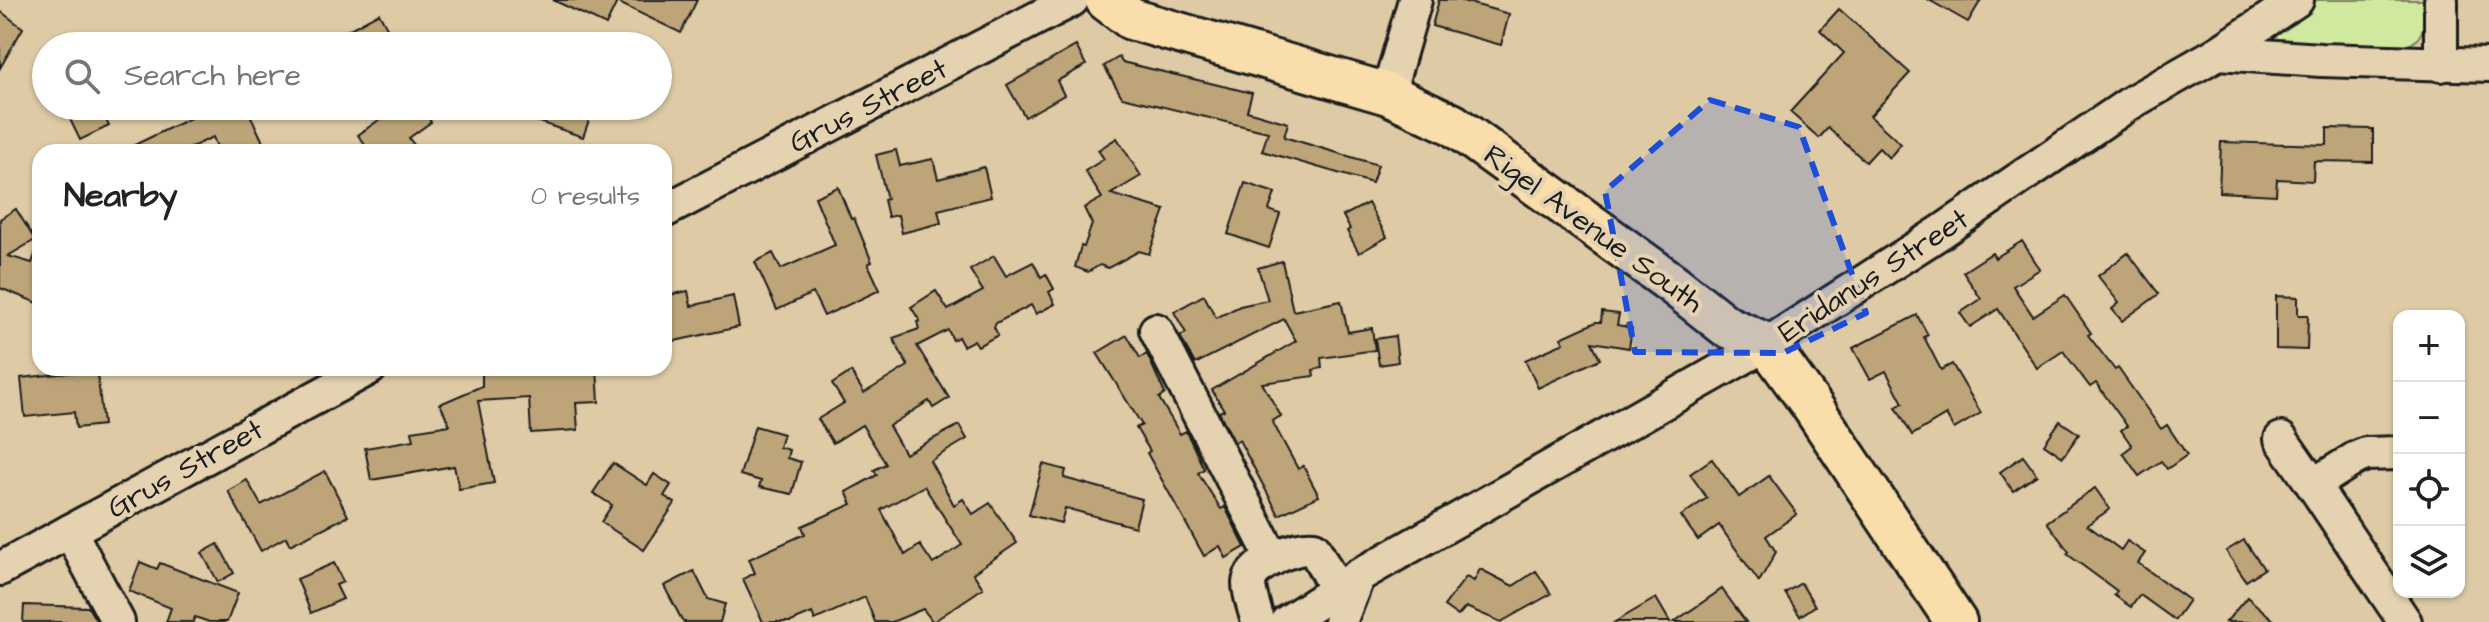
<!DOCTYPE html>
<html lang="en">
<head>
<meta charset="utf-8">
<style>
  body { margin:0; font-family:"Architects Daughter",sans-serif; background:#f2f2f2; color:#222 }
  .controls { position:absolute; right:24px; bottom:24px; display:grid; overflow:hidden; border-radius:16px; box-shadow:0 2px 6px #0004 }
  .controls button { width:72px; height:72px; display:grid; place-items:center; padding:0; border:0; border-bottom:2px solid #e0e0e0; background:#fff; color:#222; font:40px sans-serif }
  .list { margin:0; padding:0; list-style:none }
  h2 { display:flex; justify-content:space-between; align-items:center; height:104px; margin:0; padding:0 32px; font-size:34px }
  h2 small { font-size:26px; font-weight:400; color:#767676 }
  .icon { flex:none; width:44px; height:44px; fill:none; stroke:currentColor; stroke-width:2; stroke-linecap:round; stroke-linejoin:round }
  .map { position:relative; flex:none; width:2489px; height:622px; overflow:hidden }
  .search { position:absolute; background:#fff; box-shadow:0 2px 6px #0004; left:32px; top:32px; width:640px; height:88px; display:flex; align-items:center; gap:20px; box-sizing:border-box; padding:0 28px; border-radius:44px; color:#767676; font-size:30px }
  .panel { position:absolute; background:#fff; box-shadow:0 2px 6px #0004; left:32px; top:144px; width:640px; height:232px; border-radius:24px }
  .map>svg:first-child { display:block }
</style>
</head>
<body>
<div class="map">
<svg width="2489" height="622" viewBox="0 0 2489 622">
  <rect width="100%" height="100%" fill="#decba6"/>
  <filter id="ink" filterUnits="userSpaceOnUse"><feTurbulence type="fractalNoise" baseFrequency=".0125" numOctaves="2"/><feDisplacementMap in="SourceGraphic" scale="16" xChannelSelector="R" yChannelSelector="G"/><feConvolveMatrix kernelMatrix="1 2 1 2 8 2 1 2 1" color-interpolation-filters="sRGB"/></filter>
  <g filter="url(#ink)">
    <path fill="#d1e99f" stroke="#76825e" stroke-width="2" d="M2309,0H2425C2424,20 2427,40 2404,47L2258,41Z"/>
    <g fill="#bea579" stroke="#1c1c1c" stroke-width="2" fill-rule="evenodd">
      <polygon points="553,0 697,0 681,33 617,2 606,25"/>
      <polygon points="1439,0 1459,0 1509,14 1501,45 1432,26"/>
      <polygon points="1929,0 1981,0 1968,22"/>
      <polygon points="1839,9 1910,73 1870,116 1901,144 1889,158 1879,148 1866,162 1828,128 1819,138 1790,112 1844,53 1820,30"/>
      <polygon points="0,11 23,28 0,68"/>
      <polygon points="379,13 397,46 319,46"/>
      <polygon points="1076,46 1086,65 1057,81 1064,95 1025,117 1007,85"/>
      <polygon points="1119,57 1122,62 1252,93 1247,111 1288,123 1284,137 1378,165 1372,183 1262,151 1268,132 1122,97 1104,66"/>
      <polygon points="76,106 99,106 109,126 80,140 66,111"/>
      <polygon points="215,106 246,106 263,142 277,152 219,152 213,137 181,152 120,152"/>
      <polygon points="411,106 420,106 431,122 409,138 419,152 370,152 358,135 390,112 394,118"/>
      <polygon points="502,106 594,106 583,137 501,109"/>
      <polygon points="2327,128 2373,129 2373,162 2314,161 2313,181 2277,179 2276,195 2219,192 2221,142 2327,145"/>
      <polygon points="1117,138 1141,176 1111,194 1165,210 1149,254 1139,251 1108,268 1100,265 1088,272 1075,267 1081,246 1084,247 1092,224 1084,208 1102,198 1085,171 1104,159 1098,150"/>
      <polygon points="896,150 900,166 933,159 938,179 984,167 991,197 938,210 941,223 902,233 898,215 888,217 884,200 887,199 876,155"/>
      <polygon points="1245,183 1275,193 1269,210 1280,214 1269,248 1228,234"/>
      <polygon points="838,187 851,219 854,218 872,262 868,264 880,290 824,316 813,293 777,310 755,262 773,253 781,269 835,245 815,197"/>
      <polygon points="1368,203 1387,237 1359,253 1347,231 1350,229 1343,216"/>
      <polygon points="16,209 35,240 8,256 32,263 36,252 40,252 40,304 0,288 0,219"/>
      <polygon points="2022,241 2040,269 2013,286 2033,316 2065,295 2091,333 2088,335 2115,370 2118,368 2161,429 2167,425 2187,455 2167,469 2161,461 2139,476 2123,453 2132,446 2121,430 2127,426 2096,383 2090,387 2063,351 2037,368 1998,309 1970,327 1960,313 1981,299 1963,272 1992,253 1995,258"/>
      <polygon points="2128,253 2159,294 2122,321 2112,309 2119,303 2098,276"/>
      <path d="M994,256L1006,276L1033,262L1041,277L1046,274L1054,289L1049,292L1055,304L1036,314L1031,305L996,323L994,327L998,335L978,346L974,340L963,346L958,337L953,340L948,330L917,346L949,398L933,408L929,401L889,426L905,454L959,425L967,439L930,461L954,505L963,499L973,514L990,503L1017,543L973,573L983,588L933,622L923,609L892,622H875L865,597L815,620L812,613L791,622H763L743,579L755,573L749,559L805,534L802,526L852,504L846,492L877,475L874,470L886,464L862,425L833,443L818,419L844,403L832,384L851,372L864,393L908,366L893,338L919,329L917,322L920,321L911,307L936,291L948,310L983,291L970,270ZM924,486L962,545L933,564L920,545L905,555L881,510Z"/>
      <polygon points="1282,261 1293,311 1341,301 1348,332 1372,328 1375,350 1321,358 1322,368 1313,370 1314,376 1262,383 1281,416 1272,421 1298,469 1303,466 1319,496 1279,515 1239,440 1235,443 1219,412 1224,410 1212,390 1296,341 1284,319 1195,364 1180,336 1186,333 1174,312 1204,295 1216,318 1240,306 1268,300 1258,268"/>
      <polygon points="688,291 691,306 733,296 739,327 670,342 668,330 664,331 664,296"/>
      <polygon points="2276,296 2298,297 2298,315 2308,315 2307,350 2276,349"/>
      <polygon points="1602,312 1619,314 1617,325 1632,328 1629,348 1592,342 1600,359 1538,388 1525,360 1564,343 1561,338 1596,322 1601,322"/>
      <polygon points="1917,315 1928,335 1924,337 1941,370 1952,364 1981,413 1954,429 1946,415 1912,435 1896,407 1903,403 1886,371 1870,379 1853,348"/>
      <polygon points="1127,335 1140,358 1147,354 1165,394 1159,398 1180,434 1186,431 1204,469 1198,473 1221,509 1225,507 1245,547 1226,558 1220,546 1204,556 1147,453 1150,451 1136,428 1142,425 1097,353"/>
      <polygon points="1395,336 1398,362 1379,365 1375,339"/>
      <polygon points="565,368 597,368 599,402 576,403 578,430 531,433 529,398 478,401 494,483 459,489 454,466 371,480 365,448 414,440 412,431 450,425 440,404 482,386 482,372"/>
      <polygon points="97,370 103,425 76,428 74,412 25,417 21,378"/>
      <polygon points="2060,421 2079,434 2063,457 2044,444"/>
      <polygon points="755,426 783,434 779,447 789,450 787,458 801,462 792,494 759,487 761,481 740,475"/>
      <polygon points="2023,456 2037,475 2013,491 2000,472"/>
      <polygon points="1712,459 1739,497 1769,476 1797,514 1766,536 1776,552 1759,582 1719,525 1698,540 1681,516 1707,498 1690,474"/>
      <polygon points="613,463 647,485 654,474 671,485 664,496 675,503 644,550 601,522 612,505 593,493"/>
      <polygon points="1043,464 1066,470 1064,478 1142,499 1135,527 1065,508 1061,523 1029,515"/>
      <polygon points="325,471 348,516 290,545 286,537 261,551 228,491 247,480 261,505"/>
      <polygon points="2095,488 2110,509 2087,525 2121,550 2127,541 2145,553 2138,563 2189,600 2175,620 2140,595 2131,607 2114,595 2117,591 2067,554 2069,552 2047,522"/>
      <polygon points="2244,540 2264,569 2246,581 2226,551"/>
      <polygon points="218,544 234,573 218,582 202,553"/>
      <polygon points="140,562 157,569 160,563 238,593 227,622 209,622 195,617 193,622 166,622 171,608 129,591"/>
      <polygon points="334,563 343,582 336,585 343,599 311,613 297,579"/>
      <polygon points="1480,569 1513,586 1536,571 1551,594 1501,622 1466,607 1458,616 1444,606 1466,577 1474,581"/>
      <polygon points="694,571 708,599 725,604 720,622 683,622 664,586"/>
      <polygon points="1801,583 1815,606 1800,616 1785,593"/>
      <polygon points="1722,589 1746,622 1674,622"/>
      <polygon points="2247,597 2276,622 2226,622"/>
      <polygon points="1656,598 1670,622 1615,622"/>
      <polygon points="24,605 88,607 97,622 23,622"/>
    </g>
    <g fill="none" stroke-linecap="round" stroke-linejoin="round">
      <defs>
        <g id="minor">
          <polyline points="2441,0 2441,65"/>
          <polyline points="2218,53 2321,60 2489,65"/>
          <polyline points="1388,94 1415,0"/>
          <polyline points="664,211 1072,0"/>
          <polyline points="1156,330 1273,559"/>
          <polyline points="2281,439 2313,485"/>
          <polyline points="2399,453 2366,454 2356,458 2313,485 2405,622"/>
          <polyline points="70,531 118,622"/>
          <polyline points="0,569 370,368"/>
          <path d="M1258,622C1255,610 1249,595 1249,583C1250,564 1297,545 1314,548L1337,591"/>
          <polyline points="1287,622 1358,576 1767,344 1941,232 2132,102 2218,53 2297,0"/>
          <polyline points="1340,622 1358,576"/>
        </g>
        <polyline id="major" points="1106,0 1131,19 1388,94 1452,124 1673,284 1726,326 1767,344 1810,403 1956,622"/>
      </defs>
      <use href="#minor" stroke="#1c1c1c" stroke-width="38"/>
      <use href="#major" stroke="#1c1c1c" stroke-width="46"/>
      <use href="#minor" stroke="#e4d2b0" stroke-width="32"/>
      <use href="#major" stroke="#f9deab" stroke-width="40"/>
    </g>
  </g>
  <path fill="#1d4ed8" fill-opacity="0.2" stroke="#1d4ed8" stroke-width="6" stroke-dasharray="16 10" stroke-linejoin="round" d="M1710,100L1799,127L1866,313L1783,353L1635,352L1605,191Z"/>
  <g text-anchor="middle" stroke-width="8" stroke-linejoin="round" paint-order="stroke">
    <g font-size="30" fill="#1c1c1c" stroke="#e4d2b0">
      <text transform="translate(868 105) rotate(-27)" y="10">Grus Street</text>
      <text transform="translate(1594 228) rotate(36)" y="10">Rigel Avenue South</text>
      <text transform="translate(1873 275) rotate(-33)" y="10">Eridanus Street</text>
      <text transform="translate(185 468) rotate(-29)" y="10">Grus Street</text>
    </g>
  </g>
</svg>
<div class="controls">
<button>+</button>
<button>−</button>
<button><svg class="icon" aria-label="locate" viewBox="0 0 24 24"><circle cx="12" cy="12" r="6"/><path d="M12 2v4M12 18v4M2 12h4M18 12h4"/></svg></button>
<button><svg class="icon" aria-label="layers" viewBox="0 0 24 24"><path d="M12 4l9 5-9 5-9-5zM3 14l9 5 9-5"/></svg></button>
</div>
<div class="search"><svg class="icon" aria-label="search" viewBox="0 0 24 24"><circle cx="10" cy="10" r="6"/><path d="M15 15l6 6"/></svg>Search here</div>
<section class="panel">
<h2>Nearby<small>0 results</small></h2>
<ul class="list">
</ul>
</section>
</div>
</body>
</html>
